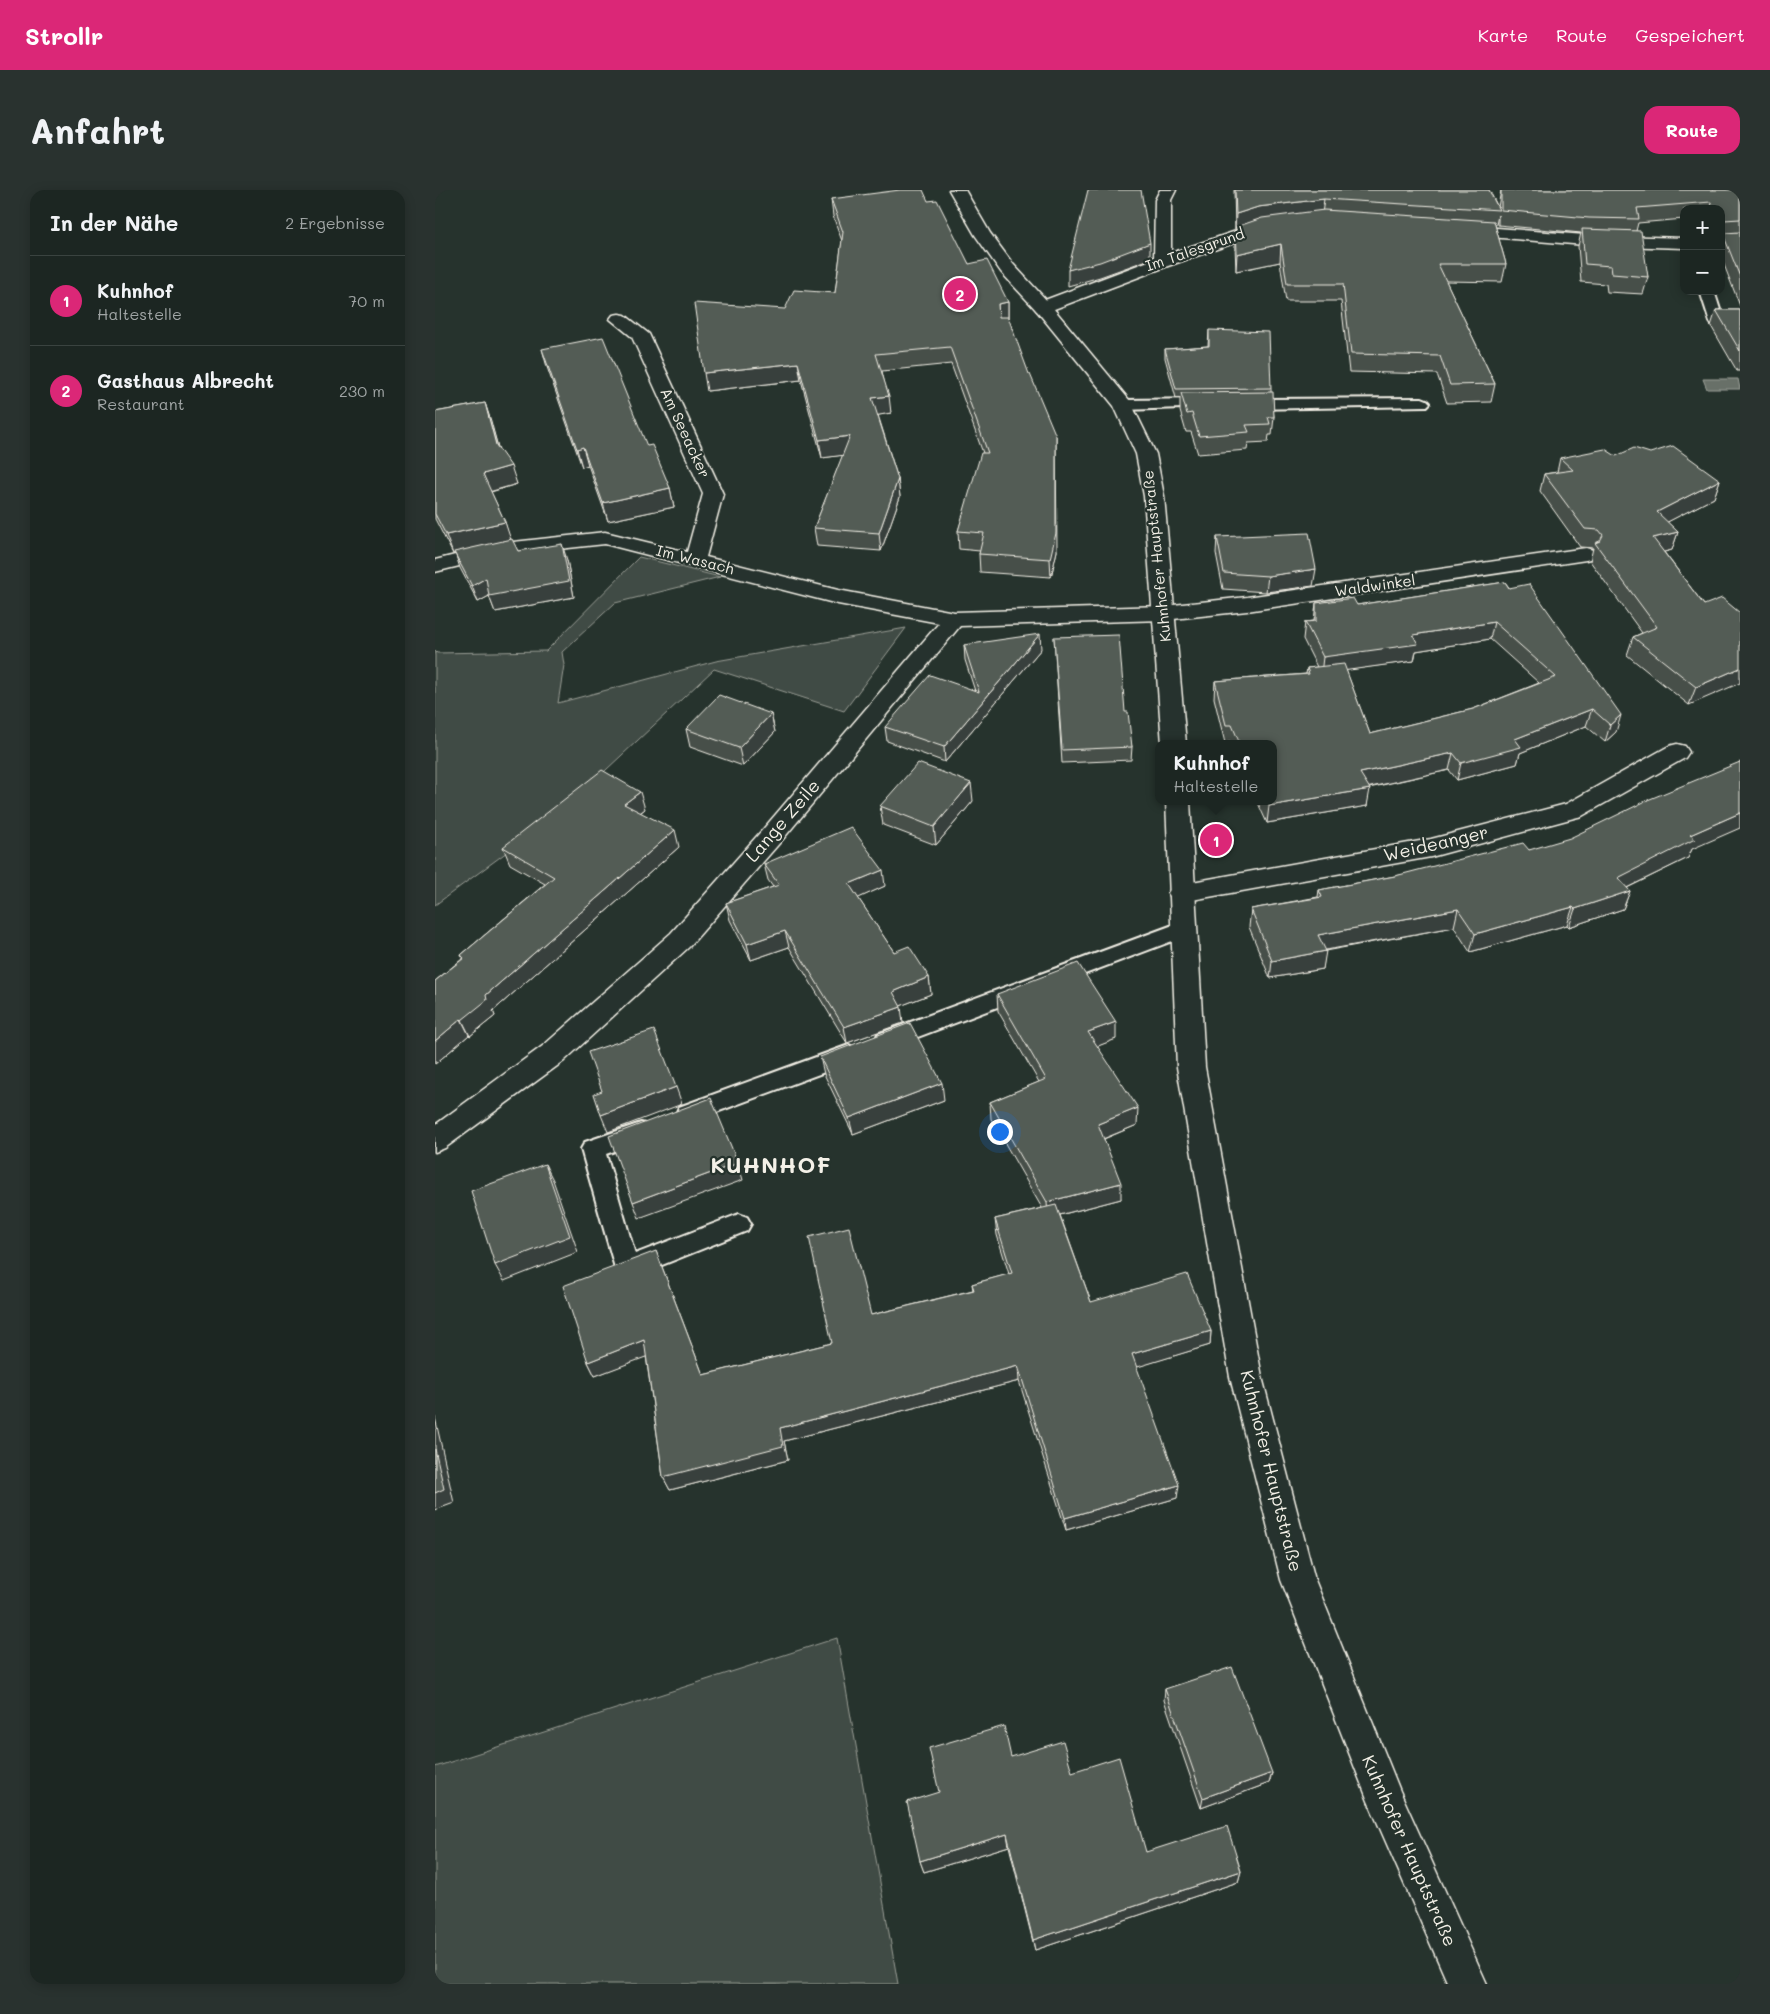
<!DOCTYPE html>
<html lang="de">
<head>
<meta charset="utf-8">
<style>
  body { margin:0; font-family:Mali,sans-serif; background:#29322f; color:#f1f3f6 }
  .controls { position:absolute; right:15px; top:15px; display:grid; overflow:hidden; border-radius:10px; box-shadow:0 2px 12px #0003 }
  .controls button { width:45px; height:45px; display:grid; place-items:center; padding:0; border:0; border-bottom:1px solid #3a4340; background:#1c2622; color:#f1f3f6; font:25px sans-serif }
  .you { position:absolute; left:564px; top:941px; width:18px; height:18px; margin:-12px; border:4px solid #fff; border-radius:50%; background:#1a73e8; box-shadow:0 0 0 8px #1a73e833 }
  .badge { display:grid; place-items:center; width:32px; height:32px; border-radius:50%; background:#db2777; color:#fff; font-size:16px; font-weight:700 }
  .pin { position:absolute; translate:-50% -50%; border:2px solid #fff; box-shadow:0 1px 5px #0006 }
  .popup { position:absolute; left:720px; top:550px; width:122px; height:65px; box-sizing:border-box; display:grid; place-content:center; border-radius:10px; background:#1c2622; filter:drop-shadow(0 1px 4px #0005); font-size:16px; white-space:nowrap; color:#a0a5a5 }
  .popup b { font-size:19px; color:#f1f3f6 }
  .popup::after { content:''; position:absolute; left:50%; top:100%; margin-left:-10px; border:10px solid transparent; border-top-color:#1c2622 }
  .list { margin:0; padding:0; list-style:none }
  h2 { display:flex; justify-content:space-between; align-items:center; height:65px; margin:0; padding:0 20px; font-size:21px }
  h2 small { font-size:16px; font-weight:400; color:#a0a5a5 }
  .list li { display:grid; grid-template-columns:32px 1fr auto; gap:15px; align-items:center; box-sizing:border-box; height:90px; padding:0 20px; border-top:1px solid #3a4340 }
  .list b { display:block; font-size:19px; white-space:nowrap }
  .list p { margin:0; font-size:16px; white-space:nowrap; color:#a0a5a5 }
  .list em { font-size:16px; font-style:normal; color:#a0a5a5 }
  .map { position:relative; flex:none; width:1305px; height:1794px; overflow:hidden; border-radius:15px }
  header { display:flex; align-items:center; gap:30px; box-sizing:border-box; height:70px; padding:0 25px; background:#db2777; color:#fff }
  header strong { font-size:24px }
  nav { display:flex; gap:28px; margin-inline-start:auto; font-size:18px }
  .intro { display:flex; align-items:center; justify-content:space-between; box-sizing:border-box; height:120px; padding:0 30px }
  h1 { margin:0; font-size:35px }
  .button { padding:12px 22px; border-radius:15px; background:#db2777; color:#fff; font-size:18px; font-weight:700 }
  main { display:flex; gap:30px; padding:0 30px }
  aside { flex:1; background:#1c2622; border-radius:15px; box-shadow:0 2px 12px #0003 }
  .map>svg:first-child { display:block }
</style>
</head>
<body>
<header>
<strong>Strollr</strong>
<nav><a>Karte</a><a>Route</a><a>Gespeichert</a></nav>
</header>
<div class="intro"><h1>Anfahrt</h1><a class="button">Route</a></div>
<main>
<aside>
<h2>In der Nähe<small>2 Ergebnisse</small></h2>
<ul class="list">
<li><span class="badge">1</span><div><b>Kuhnhof</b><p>Haltestelle</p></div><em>70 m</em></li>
<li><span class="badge">2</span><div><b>Gasthaus Albrecht</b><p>Restaurant</p></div><em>230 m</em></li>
</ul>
</aside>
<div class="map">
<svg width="1305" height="1794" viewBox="0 0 1305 1794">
  <rect width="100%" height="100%" fill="#26332d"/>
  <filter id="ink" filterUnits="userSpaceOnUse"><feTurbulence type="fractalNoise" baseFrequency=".02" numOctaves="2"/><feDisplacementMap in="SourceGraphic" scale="10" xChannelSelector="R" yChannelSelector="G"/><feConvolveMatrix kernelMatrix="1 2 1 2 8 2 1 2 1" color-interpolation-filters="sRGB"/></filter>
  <g filter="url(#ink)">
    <g fill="#414b45" stroke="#9a9e96">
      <polygon points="204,367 285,387 180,413 127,462 129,475 123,513 281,471 471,438 409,521 279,479 125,623 0,715 0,461 2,463 111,461"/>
      <polygon points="402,1448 463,1794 0,1794 0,1577"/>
    </g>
    <polygon fill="#676f68" stroke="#9fa39b" points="1268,189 1303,189 1305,199 1272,199"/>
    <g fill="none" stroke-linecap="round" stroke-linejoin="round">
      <defs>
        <g id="service">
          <polygon points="1265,101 1279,101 1289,132 1287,135 1277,135 1275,132"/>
          <polygon points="987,208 992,210 995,213 992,216 809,219 804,217 801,214 804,211 809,209"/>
          <polygon points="774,209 779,211 782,214 779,217 688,220 683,218 680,215 683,212 688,210"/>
          <polygon points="749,731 756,734 759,739 756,744 459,856 451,859 443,856 440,850 443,844"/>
          <polygon points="414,855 422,858 425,864 422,870 252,933 244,931 241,924 244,917"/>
          <polygon points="206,933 214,935 217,942 214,949 171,964 200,1064 304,1024 312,1027 316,1034 312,1041 192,1089 183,1085 180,1078 146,959 150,952"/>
        </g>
        <g id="minor">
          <polygon points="725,0 741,0 736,10 736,63 822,34 837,32 843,33 845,37 843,41 825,44 733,76 614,121 608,122 602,121 599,117 602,113 719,69 720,10"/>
          <polygon points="1024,35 1150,45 1249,48 1249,58 1150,55 1018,44 1016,40 1018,36"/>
          <polygon points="184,124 190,125 214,144 288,304 271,367 403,400 519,422 729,416 812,407 1151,358 1158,360 1161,364 1158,368 1151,370 812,421 729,430 525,436 348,649 254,757 129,871 10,958 0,962 0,935 109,855 236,743 330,637 504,433 403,414 170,354 69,365 0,382 0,370 69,353 170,342 252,362 268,304 197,147 175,129 178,125"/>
          <polygon points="1242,554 1250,556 1254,562 1250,568 1147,626 1139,628 996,667 746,712 737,709 733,703 737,697 746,694 996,649 1131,614 1234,556"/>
        </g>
        <g id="tertiary">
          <polygon points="514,0 530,0 555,43 578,74 614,113 695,211 721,264 729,306 751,554 727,554 709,306 701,264 679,216 602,121 566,82 540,45"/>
          <polygon points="731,611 755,611 770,877 827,1187 880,1390 965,1601 1052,1794 1013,1794 933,1611 846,1390 795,1187 742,877"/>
        </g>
      </defs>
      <use href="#service" stroke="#f4f1e8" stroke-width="4"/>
      <use href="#minor" stroke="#f4f1e8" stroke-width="3"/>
      <use href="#tertiary" stroke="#f4f1e8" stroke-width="3"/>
      <use href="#service" fill="#26332d" fill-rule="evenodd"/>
      <use href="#minor" fill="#26332d" fill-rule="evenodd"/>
      <use href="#tertiary" fill="#26332d" fill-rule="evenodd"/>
    </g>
    <g fill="#474f49" stroke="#f4f1e8" fill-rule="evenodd">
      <polygon points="799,0 1054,0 1063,17 1066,0 1305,0 1305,116 1286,67 1286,19 1249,19 1249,29 1203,33 1201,41 1213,87 1208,104 1172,102 1171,94 1146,92 1143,56 1146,43 1063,35 1063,25 1061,35 1060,35 1071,74 1067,92 1011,91 1060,194 1056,212 1012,213 1002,184 914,182 906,111 851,111 845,72 801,81 800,55 801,39 800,40"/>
      <polygon points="396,9 493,11 534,74 573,112 573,129 622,361 616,387 545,382 544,364 545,361 524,359 523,341 548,263 516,174 447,181 456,223 443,225 463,289 465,307 446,361 382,356 379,338 408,265 387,268 366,190 272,201 350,119 400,103 407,51 398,26"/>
      <polygon points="1281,120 1305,120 1305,181 1302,181 1276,136"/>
      <polygon points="774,140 836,198 836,202 839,227 837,245 834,245 833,252 813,253 812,260 763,264 756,242 751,242 745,221 745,208 741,208 730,168 730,159 773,156"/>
      <polygon points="107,159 212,256 235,298 239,317 173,331 153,275 147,277 112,177"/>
      <polygon points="50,213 63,257 82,294 56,302 70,332 75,350 83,361 132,370 139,407 60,422 54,406 43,412 25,378 20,363 18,364 0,329 0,222"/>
      <polygon points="1181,266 1285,290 1279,308 1232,332 1243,342 1237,360 1229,362 1269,415 1305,423 1254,515 1192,465 1198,447 1207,443 1155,371 1158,358 1145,357 1105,301 1109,284 1122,282 1125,268"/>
      <polygon points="782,347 878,396 831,402 788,399 781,363"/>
      <path d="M1070,392L1181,542L1170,552L1151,536L1085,563L1082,574L1022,590L1014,580L934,598L932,616L832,633L822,611H838V554H796L795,552L790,553L779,508L780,491L871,484L872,478L882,477L868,449L870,432L879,431L881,413L922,415ZM1055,449L1104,493L1038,519L935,544L911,480L979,471L981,461Z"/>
      <polygon points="619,447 690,522 697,557 696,570 627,573"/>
      <polygon points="529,455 606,459 510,572 452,551 450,537 540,501 530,470"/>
      <polygon points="336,524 340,542 308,576 255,557 251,539"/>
      <polygon points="538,611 501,655 448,635 445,616"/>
      <polygon points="210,619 205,623 244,657 58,821 60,826 35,846 34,845 0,874 0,791 27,769 26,765 110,694 75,674 68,657"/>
      <polygon points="1257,659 1253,668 1192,698 1195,701 1188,719 1134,737 1132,735 1035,762 1019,737 890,761 888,779 835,788 814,737 816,719 883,707 884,700 960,686 1094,660"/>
      <polygon points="329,674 450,696 423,708 459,762 494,787 496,804 465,816 468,833 412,853 354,757 316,770 295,730 291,713 338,697 333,690"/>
      <polygon points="562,804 681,849 662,856 702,935 669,949 686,1009 625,1025 656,1112 776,1141 775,1155 701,1177 742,1308 631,1340 584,1191 349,1251 353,1270 235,1300 228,1287 211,1166 160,1186 153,1172 221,1061 268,1185 397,1153 436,1125 538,1100 537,1094 574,1084 562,1045 560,1029 607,1018 556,929 555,912 604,892 563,821"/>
      <polygon points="385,867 509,910 418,944 389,884"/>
      <polygon points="730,1499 837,1583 834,1593 766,1618 729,1510"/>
      <polygon points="576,1567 637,1582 711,1662 806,1681 803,1692 600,1760 574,1656 489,1682 485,1671 504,1602"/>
    </g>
    <g fill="#39403c" stroke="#f4f1e8">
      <polygon points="889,9 887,24 822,32 800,40 801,24 823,17"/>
      <polygon points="715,53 715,69 665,87 633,96 633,80"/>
      <polygon points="846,54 845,72 801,81 802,64"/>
      <polygon points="573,112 573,129 564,131 563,114"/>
      <polygon points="363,173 366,190 272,201 269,183"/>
      <polygon points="454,206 456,223 439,226 437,208"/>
      <polygon points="50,213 56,231 67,273 61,255"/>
      <polygon points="415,246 418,264 387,268 384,250"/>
      <polygon points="621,246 622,361 616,387 615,369"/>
      <polygon points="148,257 153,275 147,277 142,259"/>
      <polygon points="76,276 82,294 54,302 48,284"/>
      <polygon points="463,289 465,307 446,361 444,343"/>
      <polygon points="1285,290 1279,308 1217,340 1222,322"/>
      <polygon points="235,298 239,317 173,331 168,313"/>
      <polygon points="70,332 76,350 18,364 11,345"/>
      <polygon points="1243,342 1237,360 1213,366 1218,348"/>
      <polygon points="127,354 132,370 139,407 60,422 54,406 43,412 37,396 51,388"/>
      <polygon points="881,379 878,396 831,402 833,386"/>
      <polygon points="1059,432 1055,449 981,461 979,471 886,484 888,467 978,445"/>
      <polygon points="605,444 606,459 510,572 509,557"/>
      <polygon points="1305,478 1305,493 1254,515 1261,497"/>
      <polygon points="1157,519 1151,536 1085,563 1082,574 1022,590 1026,573 1080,549"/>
      <polygon points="336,524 340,542 308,576 304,558"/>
      <polygon points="1186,525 1181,542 1170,552 1175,535"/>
      <polygon points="1018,563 1014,580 922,600 925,583"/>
      <polygon points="536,593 538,611 501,655 499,637"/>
      <polygon points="935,599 932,616 832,633 834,616"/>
      <polygon points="205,602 210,619 194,631 189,614"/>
      <polygon points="1305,623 1305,638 1257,659 1253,668 1177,705 1183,688 1255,645"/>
      <polygon points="240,640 244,657 58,821 60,826 35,846 27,830 51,805"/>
      <polygon points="448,680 450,696 417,711 414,694"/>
      <polygon points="1195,701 1188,719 1134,737 1140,719"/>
      <polygon points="1138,717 1132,735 1035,762 1040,744"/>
      <polygon points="1023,719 1019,737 880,762 883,745"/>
      <polygon points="350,741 354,757 316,770 312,754"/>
      <polygon points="891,761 888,779 835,788 837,771"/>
      <polygon points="494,787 496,804 460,818 458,802"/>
      <polygon points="466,817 468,833 412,853 409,837"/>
      <polygon points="26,829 34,845 0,874 0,851"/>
      <polygon points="681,832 681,849 653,860 653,842"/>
      <polygon points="507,893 509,910 418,944 414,928"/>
      <polygon points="241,897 247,914 173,942 166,925"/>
      <polygon points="703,918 702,935 663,951 663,934"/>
      <polygon points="303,973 308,990 204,1028 198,1012"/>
      <polygon points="110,974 118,990 143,1062 69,1091 60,1075"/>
      <polygon points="686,993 686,1009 613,1028 612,1012"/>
      <polygon points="776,1141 775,1155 696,1179 697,1164"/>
      <polygon points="209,1150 216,1165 160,1186 153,1172"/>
      <polygon points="583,1176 584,1191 349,1251 353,1270 235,1300 228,1287 345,1238"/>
      <polygon points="0,1227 19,1313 0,1320"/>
      <polygon points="744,1295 742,1308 631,1340 630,1328"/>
      <polygon points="837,1583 834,1593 766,1618 768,1608"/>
      <polygon points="572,1644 574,1656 489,1682 485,1671"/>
      <polygon points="806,1681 803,1692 600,1760 598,1750"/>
    </g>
    <g fill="#525c55" stroke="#f4f1e8">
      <polygon points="465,0 488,0 493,11 502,10 534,74 552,70 573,112 563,114 564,127 573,127 594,184 595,184 621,246 621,343 615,369 544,364 549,343 523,341 546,263 553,263 515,157 441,164 454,206 437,208 463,289 444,343 379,338 415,246 384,250 363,173 269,183 259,113 350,119 359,100 400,103 408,42 396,9"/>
      <polygon points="653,0 706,0 715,53 665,72 633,80"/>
      <polygon points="800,0 1054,0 1064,20 889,9 823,17 801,24"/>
      <polygon points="1066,0 1305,0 1305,29 1289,30 1289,43 1305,42 1305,87 1286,39 1286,19 1278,19 1276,12 1202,18 1204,29 1154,28 1066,20"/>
      <polygon points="889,20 1059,31 1071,74 1003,74 1060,194 1015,195 1005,166 916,164 908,94 852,94 846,54 802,64 801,37 827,28"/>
      <polygon points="1147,39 1206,41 1213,87 1177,84 1176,76 1150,74"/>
      <polygon points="1281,120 1305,120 1305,161"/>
      <polygon points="774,140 834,142 836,198 741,199 730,159 774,156"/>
      <polygon points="168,147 212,256 217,255 235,298 168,313 148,257 142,259 107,159"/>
      <polygon points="838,202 839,227 833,227 835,234 811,235 814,242 764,246 757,223 752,224 746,203"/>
      <polygon points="50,213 61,255 76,276 48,284 70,332 11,345 0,324 0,222"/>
      <polygon points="1238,256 1285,290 1222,322 1243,342 1218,348 1269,415 1287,408 1305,423 1305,478 1261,497 1198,447 1222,437 1160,353 1165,351 1168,345 1164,340 1150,339 1109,284 1138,280 1125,268 1170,259 1181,266 1199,258 1215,263"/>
      <polygon points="874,343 881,379 833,386 789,383 782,347"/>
      <polygon points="77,349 83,361 127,354 134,391 54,406 51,388 37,396 19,362"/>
      <polygon points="1070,392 1074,398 1094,394 1186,525 1175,535 1157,519 1080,549 1086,557 1026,573 1018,563 925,583 935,599 834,616 832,611 838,611 838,554 805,554 797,535 791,535 780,491 874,484 872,478 909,474 935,544 1038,519 1121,487 1059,432 978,445 983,454 888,467 870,432 881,431 881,413 918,408 922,415"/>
      <polygon points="605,444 509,557 450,537 495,485 544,502 529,455"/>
      <polygon points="684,445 690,522 693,522 697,557 627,560 619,447"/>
      <polygon points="284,505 336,524 304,558 251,539"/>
      <polygon points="1305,572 1305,623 1255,645 1260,649 1183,688 1195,701 1140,719 1138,717 1040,744 1023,719 883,745 891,761 837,771 816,719 887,707 884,700 960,686 1088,653 1094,660 1135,648 1215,609"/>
      <polygon points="483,573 536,593 499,637 445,616"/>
      <polygon points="167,580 205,602 189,614 240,640 51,805 52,810 27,830 26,829 0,851 0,791 29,768 26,765 119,687 68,657"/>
      <polygon points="416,637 448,680 414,694 459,762 474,756 494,787 458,802 466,817 409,837 350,741 312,754 291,713 344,695 329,674"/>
      <polygon points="643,773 681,832 653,842 703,918 663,934 686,993 612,1012 555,912 611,889 562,804"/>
      <polygon points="475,833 507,893 414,928 385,867"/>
      <polygon points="219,840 241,897 166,925 159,904 167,901 153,862"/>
      <polygon points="276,908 303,973 198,1012 174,946"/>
      <polygon points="110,974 135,1046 60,1075 36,1001"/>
      <polygon points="621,1015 656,1112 752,1084 776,1141 697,1164 744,1295 630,1328 583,1176 345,1238 348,1256 228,1287 209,1150 153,1172 128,1096 221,1061 268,1185 397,1153 374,1047 414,1037 436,1125 539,1100 537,1094 577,1083 560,1029"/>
      <polygon points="0,1259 9,1299 0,1303"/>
      <polygon points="797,1477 837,1583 768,1608 730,1499"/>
      <polygon points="569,1536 576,1567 628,1551 637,1582 684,1567 711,1662 792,1636 806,1681 598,1750 572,1644 485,1671 472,1612 504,1602 494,1558"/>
    </g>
  </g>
  <g text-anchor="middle" stroke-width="4.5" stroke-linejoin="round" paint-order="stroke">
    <g font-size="15" fill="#f4f1e8" stroke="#26332d">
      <text transform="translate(760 60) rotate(-19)" y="5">Im Talesgrund</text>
      <text transform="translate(250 243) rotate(65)" y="5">Am Seeacker</text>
      <text transform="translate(722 366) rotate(-96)" y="5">Kuhnhofer Hauptstraße</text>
      <text transform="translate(260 370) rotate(14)" y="5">Im Wasach</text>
      <text transform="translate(940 396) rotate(-8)" y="5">Waldwinkel</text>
    </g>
    <g font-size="18" fill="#f4f1e8" stroke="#26332d">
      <text transform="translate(348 631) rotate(-49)" y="6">Lange Zeile</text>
      <text transform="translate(1001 654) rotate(-13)" y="6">Weideanger</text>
      <text transform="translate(836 1281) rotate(76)" y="6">Kuhnhofer Hauptstraße</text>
      <text transform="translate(974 1661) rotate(66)" y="6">Kuhnhofer Hauptstraße</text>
    </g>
    <g font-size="22" font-weight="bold" letter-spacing="1" fill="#f4f1e8" stroke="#26332d">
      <text x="336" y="983">KUHNHOF</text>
    </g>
  </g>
</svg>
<div class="controls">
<button>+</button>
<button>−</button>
</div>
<div class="you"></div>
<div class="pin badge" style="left:781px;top:650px">1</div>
<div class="popup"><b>Kuhnhof</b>Haltestelle</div>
<div class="pin badge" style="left:525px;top:104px">2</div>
</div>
</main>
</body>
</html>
